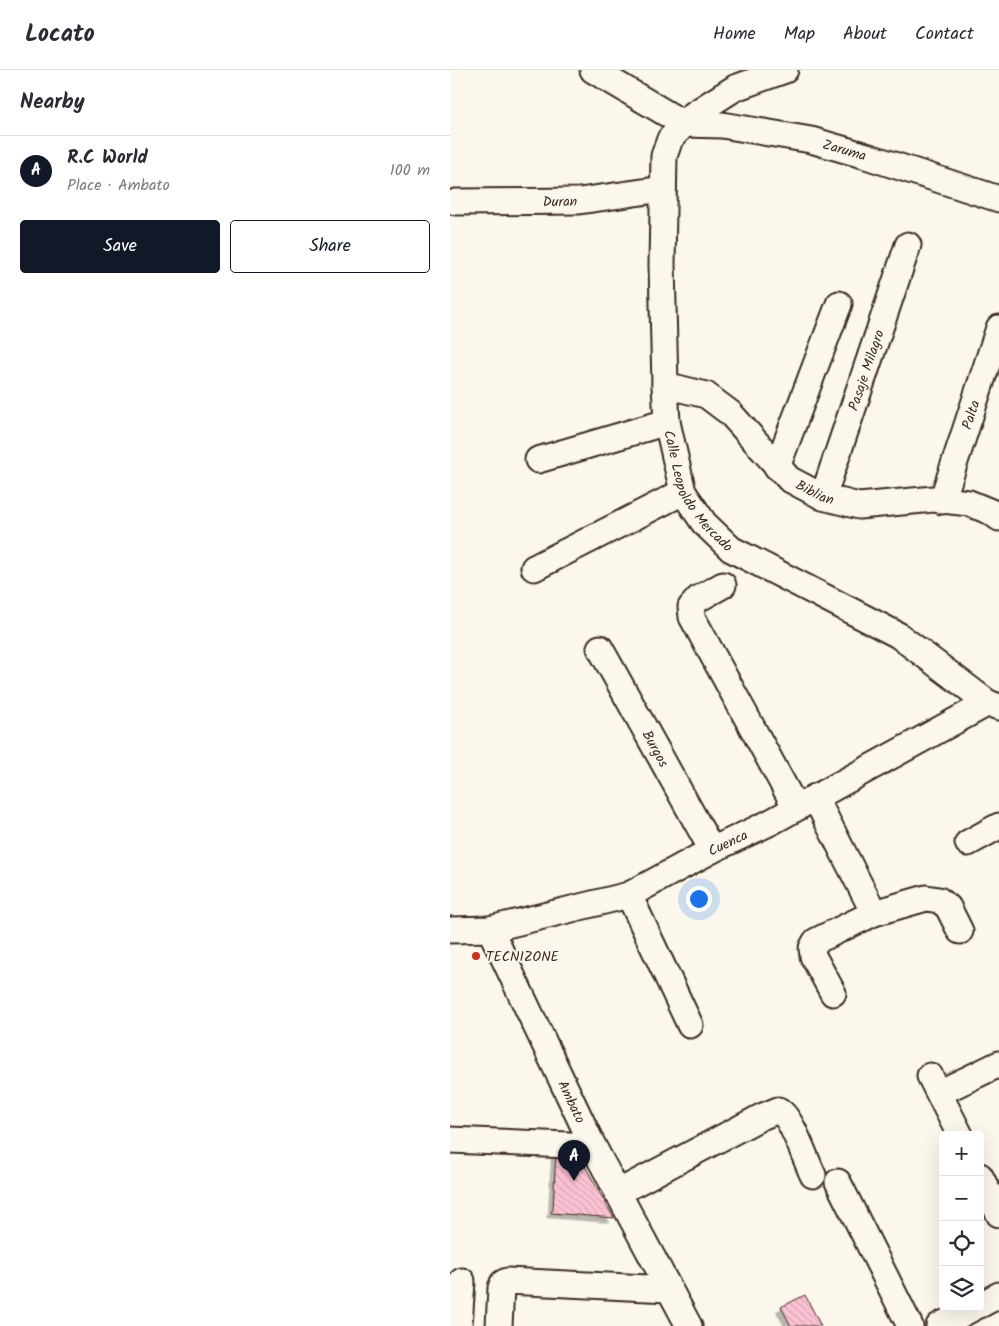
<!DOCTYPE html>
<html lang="en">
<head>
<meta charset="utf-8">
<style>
  body { margin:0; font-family:Kalam,sans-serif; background:#f7f7f7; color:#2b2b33 }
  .controls { position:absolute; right:15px; bottom:15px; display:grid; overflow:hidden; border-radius:5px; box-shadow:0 5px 20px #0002 }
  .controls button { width:45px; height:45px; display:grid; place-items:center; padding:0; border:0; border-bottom:1px solid #e1e1e2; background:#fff; color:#2b2b33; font:25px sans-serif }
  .you { position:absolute; left:248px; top:828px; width:18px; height:18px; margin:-12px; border:4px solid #fff; border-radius:50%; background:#1a73e8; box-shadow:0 0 0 8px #1a73e833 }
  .badge { display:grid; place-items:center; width:32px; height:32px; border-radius:50%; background:#111827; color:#fff; font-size:16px; font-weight:700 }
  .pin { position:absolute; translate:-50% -41px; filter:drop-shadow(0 1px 2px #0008) }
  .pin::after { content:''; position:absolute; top:26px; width:18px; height:15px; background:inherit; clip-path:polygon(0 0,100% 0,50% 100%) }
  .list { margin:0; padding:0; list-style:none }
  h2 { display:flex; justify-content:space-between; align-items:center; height:65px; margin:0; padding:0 20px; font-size:21px }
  h2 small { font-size:16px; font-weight:400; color:#7c7c81 }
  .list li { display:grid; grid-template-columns:32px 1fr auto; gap:15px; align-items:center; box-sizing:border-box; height:70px; padding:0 20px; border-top:1px solid #e1e1e2 }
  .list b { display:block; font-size:19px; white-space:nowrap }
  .list p { margin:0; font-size:16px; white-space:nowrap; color:#7c7c81 }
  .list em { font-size:16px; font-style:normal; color:#7c7c81 }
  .actions { display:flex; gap:10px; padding:15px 20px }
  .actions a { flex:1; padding:11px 0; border:1px solid #111827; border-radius:5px; text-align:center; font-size:18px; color:#111827 }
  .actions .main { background:#111827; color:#fff }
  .icon { flex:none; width:28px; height:28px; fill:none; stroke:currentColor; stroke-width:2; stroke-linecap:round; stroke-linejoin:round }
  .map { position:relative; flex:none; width:549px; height:1256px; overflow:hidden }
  header { display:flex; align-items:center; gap:30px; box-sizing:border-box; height:70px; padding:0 25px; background:#fff; border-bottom:1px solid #e1e1e2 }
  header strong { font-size:24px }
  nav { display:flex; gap:28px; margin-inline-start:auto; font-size:18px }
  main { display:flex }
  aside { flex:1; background:#fff }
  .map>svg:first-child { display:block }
</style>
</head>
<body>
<header>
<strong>Locato</strong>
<nav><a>Home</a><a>Map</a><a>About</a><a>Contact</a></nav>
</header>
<main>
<aside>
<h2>Nearby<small></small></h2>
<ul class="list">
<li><span class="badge">A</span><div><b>R.C World</b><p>Place · Ambato</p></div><em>100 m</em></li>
</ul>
<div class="actions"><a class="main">Save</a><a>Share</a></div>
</aside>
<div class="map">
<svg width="549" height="1256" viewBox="0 0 549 1256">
  <defs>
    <pattern id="building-back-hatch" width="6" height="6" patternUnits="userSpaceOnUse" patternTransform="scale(1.25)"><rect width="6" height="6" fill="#fcc2d4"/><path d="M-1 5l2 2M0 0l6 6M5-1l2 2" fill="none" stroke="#d9a7b6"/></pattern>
    <filter id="shadow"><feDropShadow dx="-4.5" dy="4.5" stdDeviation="0" flood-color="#0004"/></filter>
  </defs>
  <rect width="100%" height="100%" fill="#fbf7ec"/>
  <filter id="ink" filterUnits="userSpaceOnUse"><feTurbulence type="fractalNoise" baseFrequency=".02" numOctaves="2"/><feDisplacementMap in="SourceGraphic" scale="10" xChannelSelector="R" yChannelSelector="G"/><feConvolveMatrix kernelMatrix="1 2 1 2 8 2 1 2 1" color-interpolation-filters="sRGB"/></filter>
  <g filter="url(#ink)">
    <g fill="url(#building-back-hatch)" stroke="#3b2a1e" filter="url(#shadow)">
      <polygon points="106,1081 127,1082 164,1148 101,1143 103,1139"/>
      <polygon points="355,1225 371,1256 341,1256 331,1237"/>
    </g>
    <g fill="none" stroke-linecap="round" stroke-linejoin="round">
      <defs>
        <g id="minor">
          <path id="s1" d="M143,0L234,54L272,55L361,70L413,85L549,129"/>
          <path id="s2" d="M335,0L285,18L244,44L220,69L214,86L212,195L215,315L217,352L233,422L254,453L281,479L448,565L538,633L549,637"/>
          <path id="s3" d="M6,132L129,131L213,119"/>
          <path id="s4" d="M215,315L256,325L280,343L339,409L373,427L409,436L484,429L519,433L541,442L549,448"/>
          <polyline points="88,390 217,352"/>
          <polyline points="327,397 389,234"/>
          <path id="s5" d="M373,427L458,175"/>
          <path id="s6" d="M492,431L549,258"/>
          <polyline points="84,498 233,422"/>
          <polyline points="273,515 248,529 241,537 242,547 346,738"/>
          <path id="s7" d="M150,578L262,780"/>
          <polyline points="365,727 424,843 476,828 489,830 498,837 510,861"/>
          <polyline points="518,773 549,756"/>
          <polyline points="179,825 240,955"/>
          <path id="s8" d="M40,859L143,1076L239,1256"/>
          <path id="s9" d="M0,860L40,859L179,825L262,780L321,752L538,633"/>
          <polyline points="383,923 363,886 362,878 366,871 424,843"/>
          <polyline points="480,1006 510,1065"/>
          <polyline points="489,1023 549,994"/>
          <polyline points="0,1070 143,1076"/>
          <polyline points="530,1106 549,1144"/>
          <polyline points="388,1112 460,1256"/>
          <path d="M167,1123L311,1047L328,1040C341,1045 356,1091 363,1105"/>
          <polyline points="530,1235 549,1225"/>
          <polyline points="9,1256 12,1211"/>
          <polyline points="49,1256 51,1218 53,1213 57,1211 218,1219"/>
          <polyline points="489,1256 525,1237"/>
        </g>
      </defs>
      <use href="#minor" stroke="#3b2a1e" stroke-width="29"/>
      <use href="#minor" stroke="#fbf7ec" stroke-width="25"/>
    </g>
  </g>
  <circle fill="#c8321e" stroke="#fbf7ec" stroke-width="2" cx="26" cy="886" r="5"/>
  <g text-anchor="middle" stroke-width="4" stroke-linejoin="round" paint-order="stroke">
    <g font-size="14" fill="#3b2a1e" stroke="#fbf7ec">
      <text dy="5" stroke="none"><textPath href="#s1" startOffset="269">Zaruma</textPath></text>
      <text dy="5" stroke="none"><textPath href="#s3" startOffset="104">Duran</textPath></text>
      <text dy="5" stroke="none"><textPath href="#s5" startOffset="134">Pasaje Milagro</textPath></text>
      <text dy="5" stroke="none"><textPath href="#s6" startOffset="91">Palta</textPath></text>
      <text dy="5" stroke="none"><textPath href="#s2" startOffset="498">Calle Leopoldo Mercado</textPath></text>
      <text dy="5" stroke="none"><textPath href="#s4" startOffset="190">Biblian</textPath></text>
      <text dy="5" stroke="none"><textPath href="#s7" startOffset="115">Burgos</textPath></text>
      <text dy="5" stroke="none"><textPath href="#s9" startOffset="295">Cuenca</textPath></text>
      <text dy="5" stroke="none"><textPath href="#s8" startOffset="191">Ambato</textPath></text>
    </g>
    <g font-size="14" fill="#3b2a1e" stroke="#fbf7ec" text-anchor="start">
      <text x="36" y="891">TECNIZONE</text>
    </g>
  </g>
</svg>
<div class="controls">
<button>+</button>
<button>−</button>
<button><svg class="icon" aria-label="locate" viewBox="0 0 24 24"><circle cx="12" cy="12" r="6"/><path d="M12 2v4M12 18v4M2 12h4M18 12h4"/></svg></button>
<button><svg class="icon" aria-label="layers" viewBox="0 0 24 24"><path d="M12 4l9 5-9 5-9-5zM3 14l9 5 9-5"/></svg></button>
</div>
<div class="you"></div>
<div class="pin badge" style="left:124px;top:1111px">A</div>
</div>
</main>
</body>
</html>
